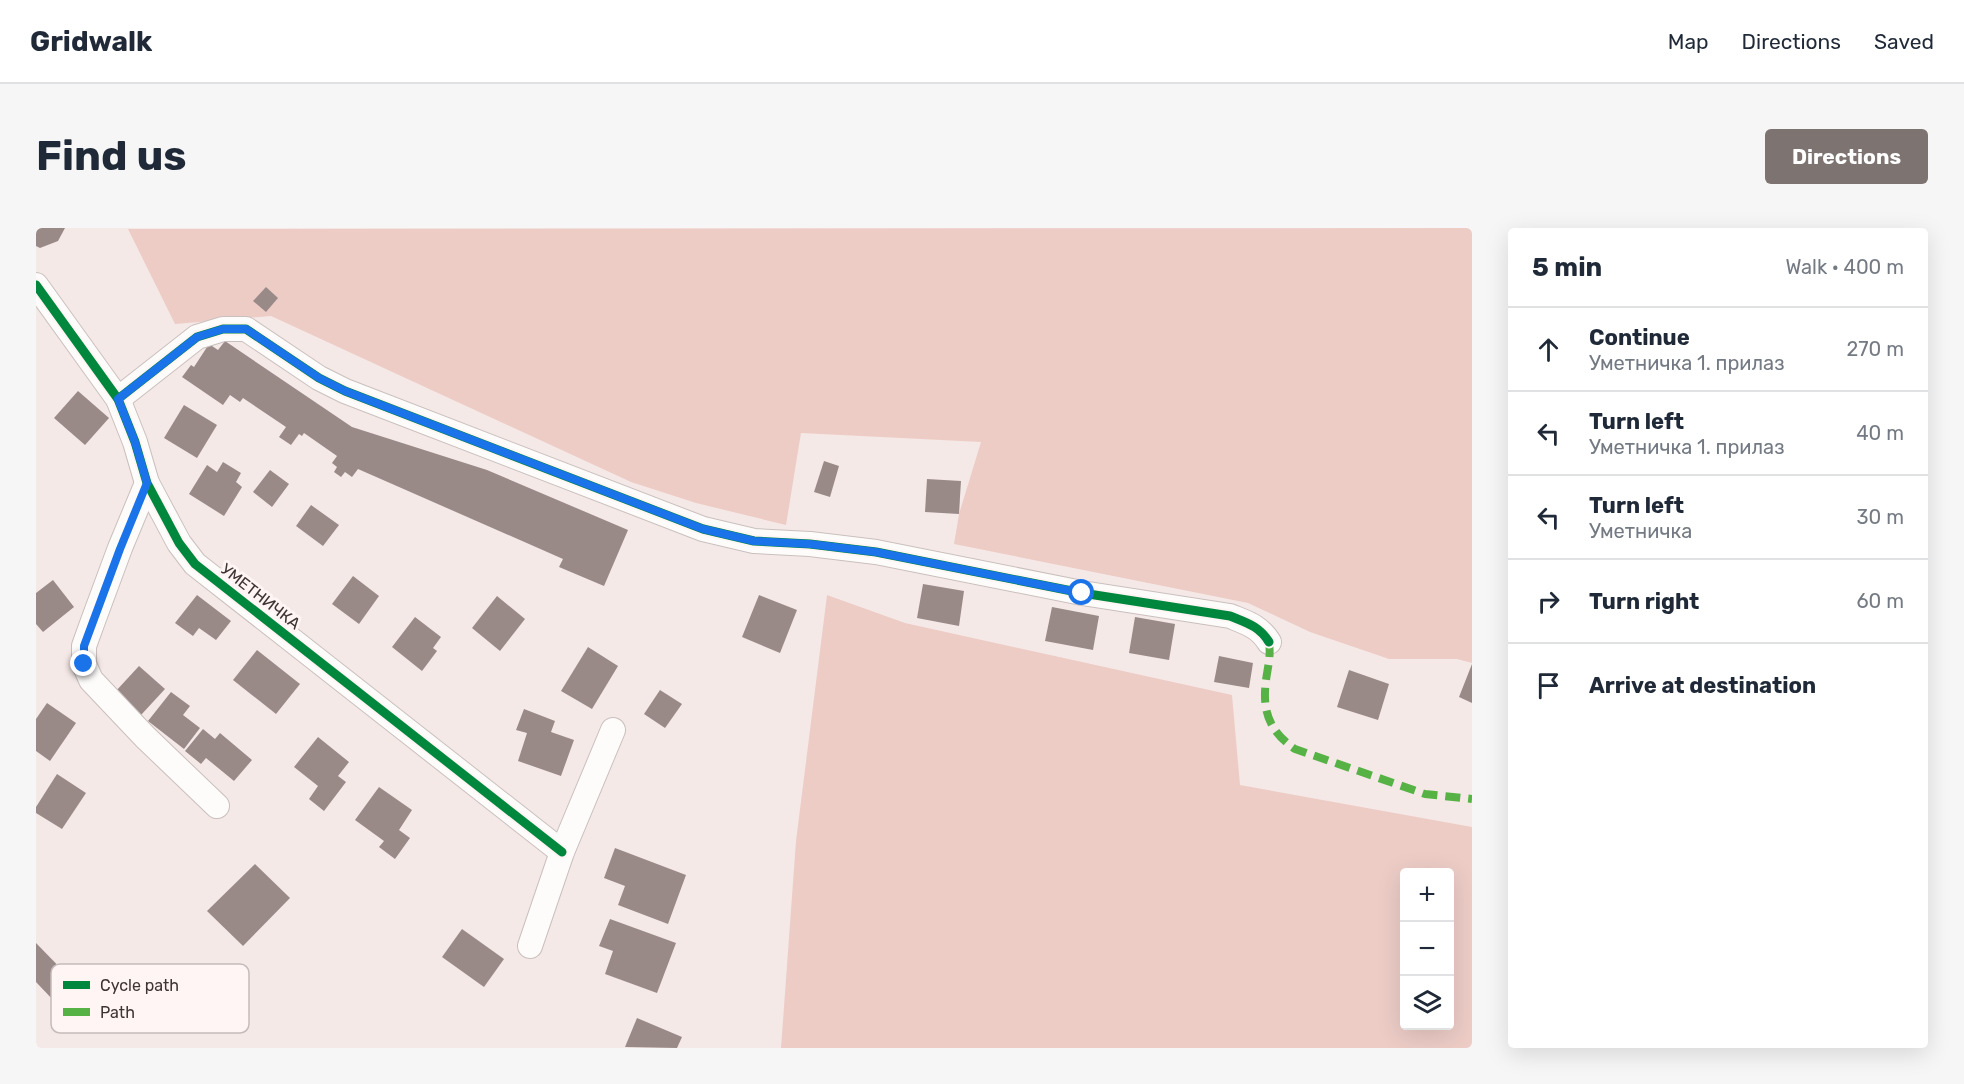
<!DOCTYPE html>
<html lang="en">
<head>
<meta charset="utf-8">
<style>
  body { margin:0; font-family:Rubik,sans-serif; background:#f6f6f7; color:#1f2937 }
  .controls { position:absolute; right:18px; bottom:18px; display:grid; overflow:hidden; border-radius:6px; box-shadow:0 6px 24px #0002 }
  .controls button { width:54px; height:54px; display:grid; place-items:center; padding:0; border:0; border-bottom:2px solid #e0e1e3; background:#fff; color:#1f2937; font:30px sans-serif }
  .stop { position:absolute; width:18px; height:18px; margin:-14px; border:4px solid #1a73e8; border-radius:50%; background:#fff }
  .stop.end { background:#1a73e8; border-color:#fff; box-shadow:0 2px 6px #0008 }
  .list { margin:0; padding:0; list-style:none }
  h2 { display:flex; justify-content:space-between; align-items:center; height:78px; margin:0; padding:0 24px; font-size:26px }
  h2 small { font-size:20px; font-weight:400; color:#747a83 }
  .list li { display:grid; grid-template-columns:39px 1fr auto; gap:18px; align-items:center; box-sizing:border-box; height:84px; padding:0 24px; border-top:2px solid #e0e1e3 }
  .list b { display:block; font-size:22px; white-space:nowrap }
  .list p { margin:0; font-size:20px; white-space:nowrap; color:#747a83 }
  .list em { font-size:20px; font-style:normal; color:#747a83 }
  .icon { flex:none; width:33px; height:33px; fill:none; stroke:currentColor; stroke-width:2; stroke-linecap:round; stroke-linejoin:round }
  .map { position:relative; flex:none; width:1436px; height:820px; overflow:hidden; border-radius:6px }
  header { display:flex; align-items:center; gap:36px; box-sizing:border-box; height:84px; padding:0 30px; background:#fff; border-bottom:2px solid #e0e1e3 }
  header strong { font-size:28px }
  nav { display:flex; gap:33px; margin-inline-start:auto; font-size:21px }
  .intro { display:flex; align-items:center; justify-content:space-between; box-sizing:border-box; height:144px; padding:0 36px }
  h1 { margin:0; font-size:42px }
  .button { padding:15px 27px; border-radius:6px; background:#7d7472; color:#fff; font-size:21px; font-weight:700 }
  main { display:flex; gap:36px; padding:0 36px }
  aside { flex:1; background:#fff; border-radius:6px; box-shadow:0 6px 24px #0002 }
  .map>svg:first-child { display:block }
</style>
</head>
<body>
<header>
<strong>Gridwalk</strong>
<nav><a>Map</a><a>Directions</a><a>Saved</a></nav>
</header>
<div class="intro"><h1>Find us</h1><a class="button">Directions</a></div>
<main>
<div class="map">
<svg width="1436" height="820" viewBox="0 0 1436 820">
  <rect width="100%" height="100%" fill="#f5e9e7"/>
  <g fill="#edccc6" fill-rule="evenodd">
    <polygon points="1436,0 1436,435 1421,431 1353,431 1274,404 1212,375 918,316 923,286 945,214 765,205 750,297 660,275 595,254 235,88 139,96 92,1"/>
    <path d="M791,367L869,395L1196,467L1204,557L1436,599V820H745L760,613ZM1368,644H1414V798H1368Z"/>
  </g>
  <g fill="#998a88">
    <polygon points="0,0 29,0 22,13 4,20 0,18"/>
    <polygon points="230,59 242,70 230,84 217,73"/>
    <polygon points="189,113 316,199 451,242 592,302 568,358 523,339 527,331 322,241 316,249 309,244 305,249 298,244 301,239 296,235 301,228 268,205 266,208 263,206 255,217 243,209 250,199 207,170 204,174 194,167 187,177 146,149 155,137 158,139 173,116 182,122"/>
    <polygon points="42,163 73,190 49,217 18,190"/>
    <polygon points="148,177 181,197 161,230 128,210"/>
    <polygon points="788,233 803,238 794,269 778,264"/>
    <polygon points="187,234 205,245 200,254 206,259 188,288 153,266 171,237 181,244"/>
    <polygon points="234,242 253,256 236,279 217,264"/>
    <polygon points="891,251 925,253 923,286 889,284"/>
    <polygon points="275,277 303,297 287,318 260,298"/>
    <polygon points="317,348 343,368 323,396 296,376"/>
    <polygon points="17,352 38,379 7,404 0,396 0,365"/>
    <polygon points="887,356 928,363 923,398 881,390"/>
    <polygon points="161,367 195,393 180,412 163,400 157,408 139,395"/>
    <polygon points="723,367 761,382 744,425 706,409"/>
    <polygon points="461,368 489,391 464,423 436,400"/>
    <polygon points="1016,379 1063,388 1057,422 1009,413"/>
    <polygon points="379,389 405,409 397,420 401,423 386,443 356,419"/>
    <polygon points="1099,389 1139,396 1133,432 1093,425"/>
    <polygon points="552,419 582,438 556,481 525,463"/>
    <polygon points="221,422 264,456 240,486 197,452"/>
    <polygon points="1183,428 1217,435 1213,460 1178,454"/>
    <polygon points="1436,436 1436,475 1423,469"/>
    <polygon points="103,438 129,461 105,487 79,464"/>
    <polygon points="1313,442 1353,456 1342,492 1301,479"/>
    <polygon points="624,462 646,476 629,500 608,486"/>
    <polygon points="135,464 154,478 147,487 164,500 148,521 112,493"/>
    <polygon points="11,475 40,495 14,533 0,523 0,491"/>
    <polygon points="488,481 519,493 515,504 538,512 525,548 482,533 491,505 480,502"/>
    <polygon points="167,501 179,511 184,505 216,532 198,553 170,530 165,536 149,523"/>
    <polygon points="282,509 313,534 302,548 310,554 288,583 273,571 282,558 258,539"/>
    <polygon points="21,546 50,565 26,601 0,585 0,579"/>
    <polygon points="343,559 376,582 363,602 374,610 359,631 343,619 348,613 319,592"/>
    <polygon points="579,620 650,647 632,696 582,677 589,658 568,650"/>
    <polygon points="219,636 254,670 207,718 171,683"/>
    <polygon points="574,691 640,715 621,765 569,746 577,723 563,718"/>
    <polygon points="426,701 468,731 448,759 406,729"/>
    <polygon points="0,715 38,754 18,773 0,754"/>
    <polygon points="601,790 646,809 641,820 589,819"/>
  </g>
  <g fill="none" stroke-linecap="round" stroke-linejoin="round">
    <defs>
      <g id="street">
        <polyline points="0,57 82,171 99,214 111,255 143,315 159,336 526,624"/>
        <path d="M82,171L161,109L187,101H210L283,150L309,163L667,301L718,313L774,316L840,324L1046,365L1194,388C1211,395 1223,398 1233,414"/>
        <polyline points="111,255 84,320 57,393 48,418 48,436 55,452 109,509 181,578"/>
        <polyline points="494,718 526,624 577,502"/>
      </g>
    </defs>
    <use href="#street" stroke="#c9c0be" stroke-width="26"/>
    <use href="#street" stroke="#fefcfb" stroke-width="24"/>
    <path stroke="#57b246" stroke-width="8" stroke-dasharray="15 8" stroke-linecap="butt" d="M1233,414C1235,428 1232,438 1230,452C1226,483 1233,503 1259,521L1389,566L1436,571"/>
    <defs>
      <g id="cycleway">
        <polyline points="0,57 82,171 99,214 111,255 143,315 159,336 526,624"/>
        <path d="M82,171L161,109L187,101H210L283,150L309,163L667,301L718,313L774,316L840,324L1046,365L1194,388C1211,395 1223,398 1233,414"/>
      </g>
    </defs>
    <use href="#cycleway" stroke="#fef5f4" stroke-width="13"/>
    <use href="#cycleway" stroke="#00873e" stroke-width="9"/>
  </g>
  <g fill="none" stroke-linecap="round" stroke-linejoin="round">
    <polyline stroke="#1a73e8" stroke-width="8" points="48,436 48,418 84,321 111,255 99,214 82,171 161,109 187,101 210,101 283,150 309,163 667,301 718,313 774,316 840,324 1046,365"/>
  </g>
  <g text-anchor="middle" stroke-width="6" stroke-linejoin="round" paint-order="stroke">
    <g font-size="16" fill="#3d3533" stroke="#fef5f4">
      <text transform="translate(225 368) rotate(38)" y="6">УМЕТНИЧКА</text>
    </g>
  </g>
  <rect x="15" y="736" width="198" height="69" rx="9" fill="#fef5f4" stroke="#c4bbba" stroke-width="1.5"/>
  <rect x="27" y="753" width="27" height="8" fill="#00873e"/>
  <rect x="27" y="780" width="27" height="8" fill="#57b246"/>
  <g font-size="16" fill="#3d3533">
    <text x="64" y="763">Cycle path</text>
    <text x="64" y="790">Path</text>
  </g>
</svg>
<div class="controls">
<button>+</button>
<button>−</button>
<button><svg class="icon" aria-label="layers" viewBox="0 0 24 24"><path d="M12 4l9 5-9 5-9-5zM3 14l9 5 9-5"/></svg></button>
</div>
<div class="stop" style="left:1046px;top:365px"></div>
<div class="stop end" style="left:48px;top:436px"></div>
</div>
<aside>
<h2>5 min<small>Walk · 400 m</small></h2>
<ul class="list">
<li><svg class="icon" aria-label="ahead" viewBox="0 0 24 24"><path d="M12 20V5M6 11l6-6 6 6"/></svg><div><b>Continue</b><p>Уметничка 1. прилаз</p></div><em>270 m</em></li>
<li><svg class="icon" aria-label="left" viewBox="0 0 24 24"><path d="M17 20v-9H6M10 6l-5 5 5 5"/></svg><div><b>Turn left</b><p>Уметничка 1. прилаз</p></div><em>40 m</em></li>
<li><svg class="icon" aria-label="left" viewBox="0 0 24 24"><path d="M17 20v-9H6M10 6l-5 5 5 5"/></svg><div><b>Turn left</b><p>Уметничка</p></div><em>30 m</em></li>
<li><svg class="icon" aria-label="right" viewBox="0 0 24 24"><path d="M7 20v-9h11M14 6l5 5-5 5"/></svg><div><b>Turn right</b></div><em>60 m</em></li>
<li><svg class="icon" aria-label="arrive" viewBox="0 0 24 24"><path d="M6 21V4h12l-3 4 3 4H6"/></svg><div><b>Arrive at destination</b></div></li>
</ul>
</aside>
</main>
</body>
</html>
